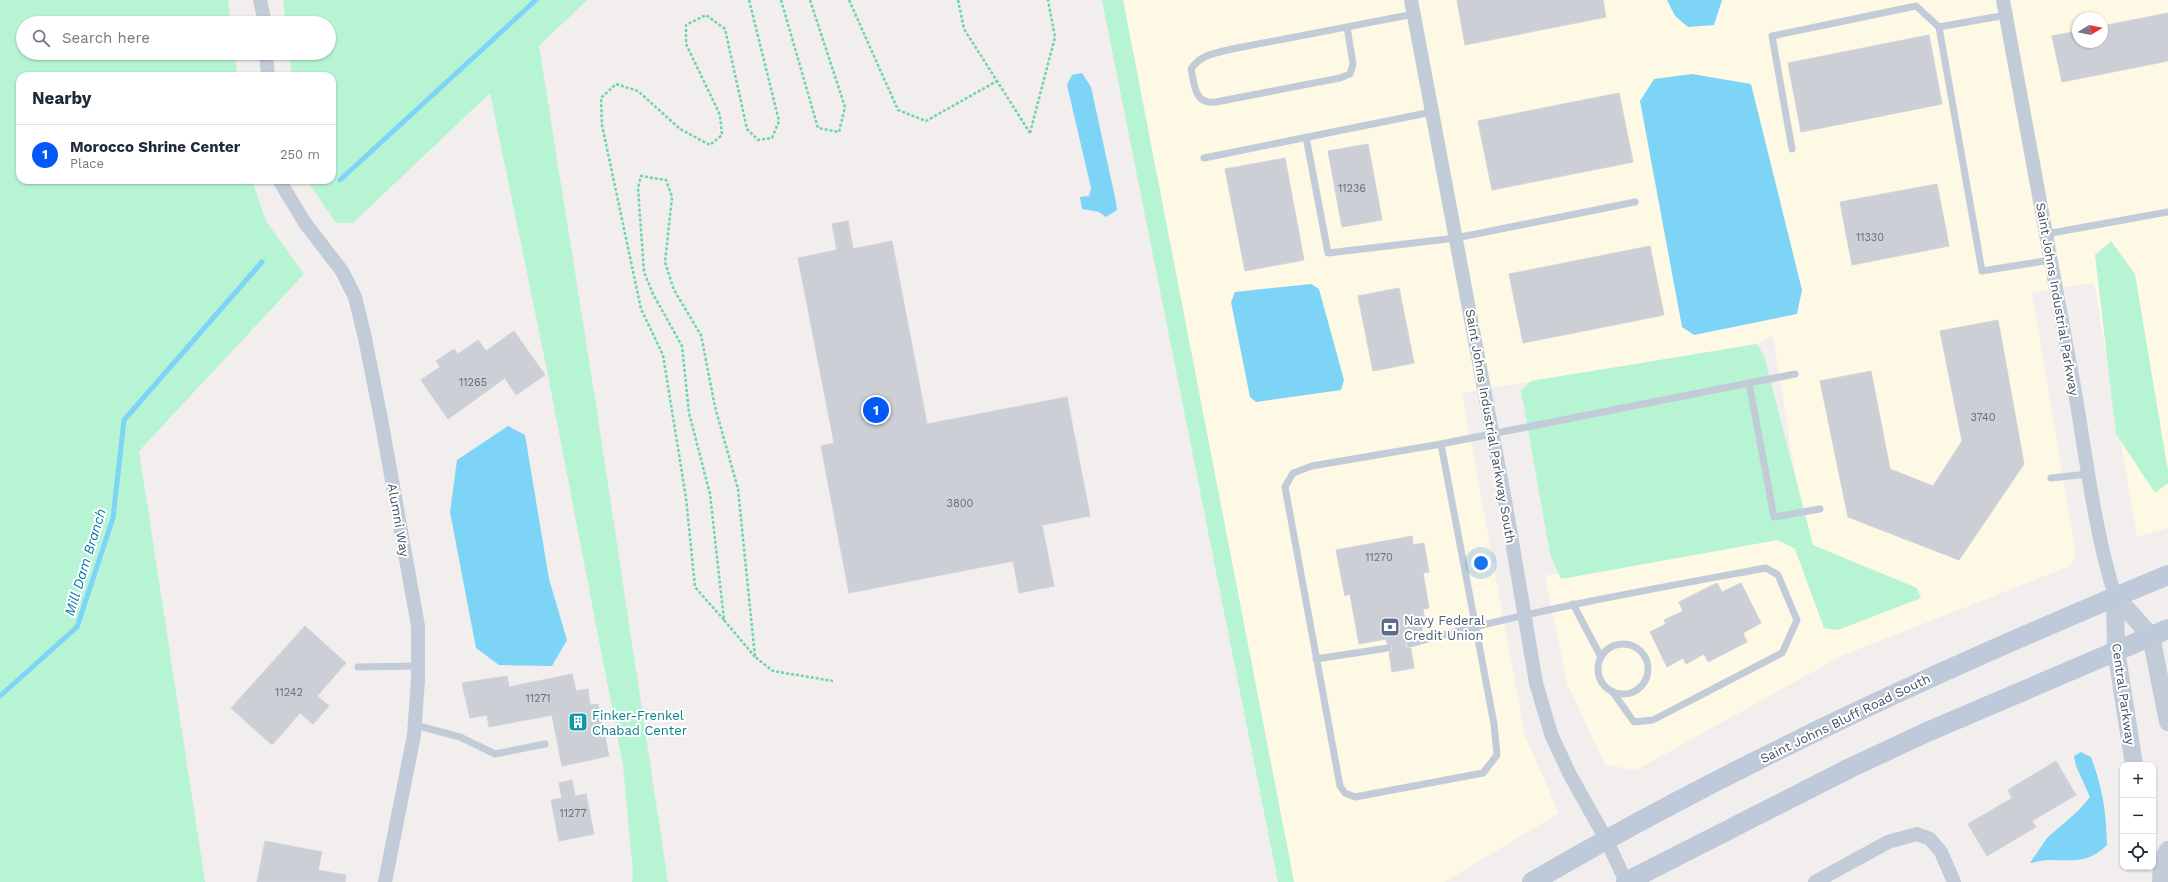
<!DOCTYPE html>
<html lang="en">
<head>
<meta charset="utf-8">
<style>
  body { margin:0; font-family:"Work Sans",sans-serif; background:#f2f2f3; color:#1f2937 }
  .controls { position:absolute; right:12px; bottom:12px; display:grid; overflow:hidden; border-radius:8px; box-shadow:0 1px 3px #0004 }
  .controls button { width:36px; height:36px; display:grid; place-items:center; padding:0; border:0; border-bottom:1px solid #e0e1e3; background:#fff; color:#1f2937; font:20px sans-serif }
  .compass { position:absolute; left:2072px; top:12px; width:36px; height:36px; border-radius:50%; background:#fff; box-shadow:0 1px 3px #0004; rotate:80deg }
  .you { position:absolute; left:1481px; top:563px; width:14px; height:14px; margin:-10px; border:3px solid #fff; border-radius:50%; background:#1a73e8; box-shadow:0 0 0 6px #1a73e833 }
  .badge { display:grid; place-items:center; width:26px; height:26px; border-radius:50%; background:#0259f6; color:#fff; font-size:13px; font-weight:700 }
  .pin { position:absolute; translate:-50% -50%; border:2px solid #fff; box-shadow:0 1px 4px #0006 }
  .list { margin:0; padding:0; list-style:none }
  h2 { display:flex; justify-content:space-between; align-items:center; height:52px; margin:0; padding:0 16px; font-size:17px }
  h2 small { font-size:13px; font-weight:400; color:#747a83 }
  .list li { display:grid; grid-template-columns:26px 1fr auto; gap:12px; align-items:center; box-sizing:border-box; height:60px; padding:0 16px; border-top:1px solid #e0e1e3 }
  .list b { display:block; font-size:15px; white-space:nowrap }
  .list p { margin:0; font-size:13px; white-space:nowrap; color:#747a83 }
  .list em { font-size:13px; font-style:normal; color:#747a83 }
  .icon { flex:none; width:22px; height:22px; fill:none; stroke:currentColor; stroke-width:2; stroke-linecap:round; stroke-linejoin:round }
  .map { position:relative; flex:none; width:2168px; height:882px; overflow:hidden }
  .search { position:absolute; background:#fff; box-shadow:0 1px 3px #0004; left:16px; top:16px; width:320px; height:44px; display:flex; align-items:center; gap:10px; box-sizing:border-box; padding:0 14px; border-radius:22px; color:#747a83; font-size:15px }
  .panel { position:absolute; background:#fff; box-shadow:0 1px 3px #0004; left:16px; top:72px; width:320px; height:112px; border-radius:12px }
  .map>svg:first-child { display:block }
</style>
</head>
<body>
<div class="map">
<svg width="2168" height="882" viewBox="0 0 2168 882">
  <rect width="100%" height="100%" fill="#f1eeed"/>
  <path fill="#fef9e4" fill-rule="evenodd" d="M1123,0H2168V528L2137,537L2094,283L2032,292L2076,555L2070,566L1841,656L1636,770L1605,765L1567,683L1545,576L1803,525L1773,335L1757,344L1462,393L1525,736L1559,813L1444,882H1294ZM2078,18H2102V42H2078Z"/>
  <g fill="#b6f4d3">
    <polygon points="0,0 228,0 231,23 23,23 23,53 235,53 237,76 20,76 20,180 252,180 266,221 304,274 139,451 205,882 0,882"/>
    <polygon points="283,0 587,0 539,46 594,392 668,882 632,882 633,873 623,765 547,370 490,93 353,223 336,223 307,180 332,180 332,76 292,76 289,53 329,53 329,23 286,23"/>
    <polygon points="1102,0 1123,0 1294,882 1278,882"/>
    <polygon points="2111,241 2135,274 2168,471 2168,483 2155,493 2116,434 2095,255"/>
    <polygon points="1757,344 1764,356 1813,545 1917,588 1921,598 1838,630 1824,628 1795,549 1778,540 1561,579 1550,554 1521,390 1531,381"/>
  </g>
  <g fill="#7dd4f7">
    <polygon points="1667,0 1722,0 1714,25 1688,27 1675,16"/>
    <polygon points="1082,73 1091,87 1116,202 1117,210 1106,217 1099,212 1082,209 1080,197 1089,196 1091,188 1067,85 1072,75"/>
    <polygon points="1692,74 1751,84 1802,290 1797,314 1694,335 1682,327 1640,101 1654,79"/>
    <polygon points="1311,284 1319,289 1344,380 1341,390 1256,402 1250,397 1231,302 1235,292"/>
    <polygon points="508,426 525,435 549,579 567,640 552,666 499,665 476,648 450,512 457,460"/>
    <path d="M2081,752L2091,757C2103,790 2106,810 2107,845C2088,864 2073,860 2049,860C2043,860 2036,862 2030,863L2047,838L2079,810L2090,797L2076,766L2074,756Z"/>
  </g>
  <g fill="none" stroke-linecap="round" stroke-linejoin="round">
    <g stroke="#7dd4f7" stroke-width="5">
      <polyline points="340,180 536,0"/>
      <polyline points="0,696 77,627 113,518 124,420 262,262"/>
    </g>
  </g>
  <g fill="#cccfd6" stroke="#d1d3da">
    <polygon points="1457,0 1603,0 1606,17 1465,45"/>
    <polygon points="2168,13 2168,61 2062,82 2052,36 2078,31 2078,42 2102,42 2102,26"/>
    <polygon points="1929,35 1942,104 1801,132 1788,63"/>
    <polygon points="1619,93 1633,162 1492,190 1478,121"/>
    <polygon points="1368,144 1382,220 1342,227 1328,151"/>
    <polygon points="1285,158 1304,260 1245,271 1225,169"/>
    <polygon points="1937,184 1949,246 1852,265 1840,202"/>
    <polygon points="848,221 853,249 892,241 927,424 1067,397 1090,516 1042,525 1054,586 1019,593 1013,561 849,593 821,446 834,443 798,258 837,250 832,224"/>
    <polygon points="1650,246 1664,315 1523,343 1509,274"/>
    <polygon points="1399,288 1414,363 1373,371 1358,296"/>
    <polygon points="1998,320 2024,464 1959,560 1848,517 1820,381 1871,371 1890,469 1933,486 1962,441 1940,331"/>
    <polygon points="514,331 545,375 516,395 505,378 448,419 421,380 440,367 436,361 454,349 458,354 478,340 486,351"/>
    <polygon points="1412,536 1413,545 1424,543 1429,572 1423,573 1429,608 1423,609 1426,627 1422,627 1423,632 1408,634 1409,639 1405,643 1406,647 1411,649 1414,668 1392,672 1389,653 1392,650 1393,647 1387,643 1386,639 1359,644 1350,594 1345,596 1336,550"/>
    <polygon points="1717,583 1722,592 1741,583 1761,623 1743,633 1747,642 1708,662 1704,654 1686,664 1683,658 1667,667 1650,632 1666,624 1664,620 1683,611 1679,602"/>
    <polygon points="305,626 346,663 317,696 329,706 313,724 300,713 272,745 231,708"/>
    <polygon points="572,674 576,691 588,689 590,705 598,704 609,756 562,766 552,715 489,727 487,715 470,718 462,683 507,676 509,687"/>
    <polygon points="2056,761 2076,795 2032,821 2036,827 1987,856 1968,824 2012,798 2008,790"/>
    <polygon points="572,780 575,796 586,794 594,834 559,841 551,800 562,798 559,783"/>
    <polygon points="265,841 322,852 318,870 346,875 345,882 257,882"/>
  </g>
  <g fill="none" stroke-linecap="round" stroke-linejoin="round">
    <g stroke="#6ad6aa" stroke-width="2.5" stroke-dasharray="3 2" stroke-linecap="butt">
      <polyline points="781,0 818,128 839,132 845,107 810,0"/>
      <polyline points="849,0 898,110 926,121 997,81"/>
      <polyline points="958,0 964,29 1030,133"/>
      <polyline points="1030,133 1055,37 1048,0"/>
      <polyline points="724,620 695,587 686,498 663,355 641,309 602,125 601,98 616,84 638,91 680,129 710,145 722,135 720,115 686,44 686,25 706,15 725,29 747,129 758,140 772,138 779,121 749,0"/>
      <polyline points="755,657 724,620 710,494 689,413 682,346 653,294 644,272 638,188 641,176 666,180 672,197 665,262 674,290 701,335 715,407 738,489 755,657 773,671 833,681"/>
    </g>
    <g stroke="#c2ccd8" stroke-width="7">
      <polyline points="2006,15 1939,27 1982,271 2051,260"/>
      <path d="M1347,27L1353,64L1350,74L1340,78L1216,102C1194,104 1195,87 1191,69C1201,54 1216,53 1232,49L1414,14"/>
      <polyline points="1306,137 1328,253 1456,238 1635,202"/>
      <polyline points="1792,149 1772,36 1916,6 1939,27"/>
      <polyline points="1204,158 1432,112"/>
      <polyline points="2046,234 2168,212"/>
      <polyline points="1749,383 1795,374"/>
      <polyline points="1441,444 1312,466 1293,473 1285,487 1340,786 1345,793 1355,797 1483,773 1497,755 1494,724 1441,444 1749,383 1774,517 1820,509"/>
      <polyline points="2051,478 2088,474"/>
      <polyline points="1573,604 1601,657"/>
      <path d="M1410,644C1527,611 1647,590 1766,568L1778,575L1797,620L1782,653L1653,720L1634,722L1612,691"/>
      <circle cx="1623" cy="669" r="25"/>
      <polyline points="1316,659 1388,648"/>
      <polyline points="358,667 418,666"/>
      <polyline points="415,725 460,737 495,754 545,744"/>
    </g>
    <g stroke="#c2ccd8" stroke-width="14">
      <polyline points="260,0 265,23"/>
      <polyline points="1411,0 1506,506 1536,683 1551,734 1570,775 1606,839 1626,882"/>
      <path d="M2003,0C2027,127 2050,254 2073,381C2086,453 2093,526 2115,596"/>
      <polyline points="266,53 268,76"/>
      <polyline points="279,180 305,223 342,271 355,297 365,338 381,419 418,626 418,680 414,735 385,882"/>
      <polyline points="1815,882 1888,842 1917,834 1930,839 1941,852 1954,882"/>
    </g>
    <g stroke="#c2ccd8" stroke-width="18">
      <polyline points="2115,596 2116,650 2134,765"/>
      <polyline points="2115,596 2151,636 2168,722"/>
      <polyline points="2161,882 2162,861 2168,850"/>
    </g>
    <g stroke="#bec9da" stroke-width="20">
      <path d="M1532,882C1736,763 1950,665 2168,575"/>
      <polyline points="1626,882 1850,768 1927,732 2168,629"/>
    </g>
  </g>
  <defs>
    <symbol id="bank-square" viewBox="-11 -11 22 22"><rect x="-9" y="-9" width="18" height="18" rx="4" fill="#5c6f8a" stroke="#fff"/><path d="M-6-4H6V4H-6ZM0-2.3a2.3 2.3 0 1 0 0 4.6a2.3 2.3 0 1 0 0-4.6Z" fill="#fff"/></symbol>
    <symbol id="building-square" viewBox="-11 -11 22 22"><rect x="-9" y="-9" width="18" height="18" rx="4" fill="#0f9aa8" stroke="#fff"/><path d="M-4-6H4V6H1V3H-1V6H-4ZM-2.5-4.3h1.7v1.8h-1.7ZM.8-4.3h1.7v1.8H.8ZM-2.5-1h1.7V.8h-1.7ZM.8-1h1.7V.8H.8Z" fill="#fff"/></symbol>
  </defs>
  <g fill-rule="evenodd">
    <use href="#bank-square" x="1379" y="616" width="22" height="22"/>
    <use href="#building-square" x="567" y="711" width="22" height="22"/>
  </g>
  <g text-anchor="middle" stroke-width="4" stroke-linejoin="round" paint-order="stroke">
    <g font-size="11" fill="#666f7c">
      <text x="1352" y="192">11236</text>
      <text x="1870" y="241">11330</text>
      <text x="473" y="386">11265</text>
      <text x="1983" y="421">3740</text>
      <text x="960" y="507">3800</text>
      <text x="1379" y="561">11270</text>
      <text x="289" y="696">11242</text>
      <text x="538" y="702">11271</text>
      <text x="573" y="817">11277</text>
    </g>
    <g font-size="13" fill="#444f5e" stroke="#fff">
      <text transform="translate(2058 299) rotate(80)" y="5">Saint Johns Industrial Parkway</text>
      <text transform="translate(1491 426) rotate(80)" y="5">Saint Johns Industrial Parkway South</text>
      <text transform="translate(399 520) rotate(80)" y="5">Alumni Way</text>
      <text transform="translate(2124 694) rotate(82)" y="5">Central Parkway</text>
      <text transform="translate(1845 718) rotate(-26)" y="5">Saint Johns Bluff Road South</text>
    </g>
    <g font-size="13" fill="#4e5e75" stroke="#fff" text-anchor="start">
      <text x="1404" y="625">Navy Federal<tspan x="1404" dy="15">Credit Union</tspan></text>
    </g>
    <g font-size="13" fill="#0d838f" stroke="#fff" text-anchor="start">
      <text x="592" y="720">Finker-Frenkel<tspan x="592" dy="15">Chabad Center</tspan></text>
    </g>
    <g font-size="14" font-style="italic" fill="#017aac" stroke="#fff">
      <text transform="translate(85 562) rotate(-73)" y="5">Mill Dam Branch</text>
    </g>
  </g>
</svg>
<div class="controls">
<button>+</button>
<button>−</button>
<button><svg class="icon" aria-label="locate" viewBox="0 0 24 24"><circle cx="12" cy="12" r="6"/><path d="M12 2v4M12 18v4M2 12h4M18 12h4"/></svg></button>
</div>
<svg class="compass" viewBox="-18 -18 36 36"><path d="M0-13l5 13h-10z" fill="#e53935"/><path d="M0 13l5-13h-10z" fill="#747a83"/></svg>
<div class="you"></div>
<div class="pin badge" style="left:876px;top:410px">1</div>
<div class="search"><svg class="icon" aria-label="search" viewBox="0 0 24 24"><circle cx="10" cy="10" r="6"/><path d="M15 15l6 6"/></svg>Search here</div>
<section class="panel">
<h2>Nearby<small></small></h2>
<ul class="list">
<li><span class="badge">1</span><div><b>Morocco Shrine Center</b><p>Place</p></div><em>250 m</em></li>
</ul>
</section>
</div>
</body>
</html>
